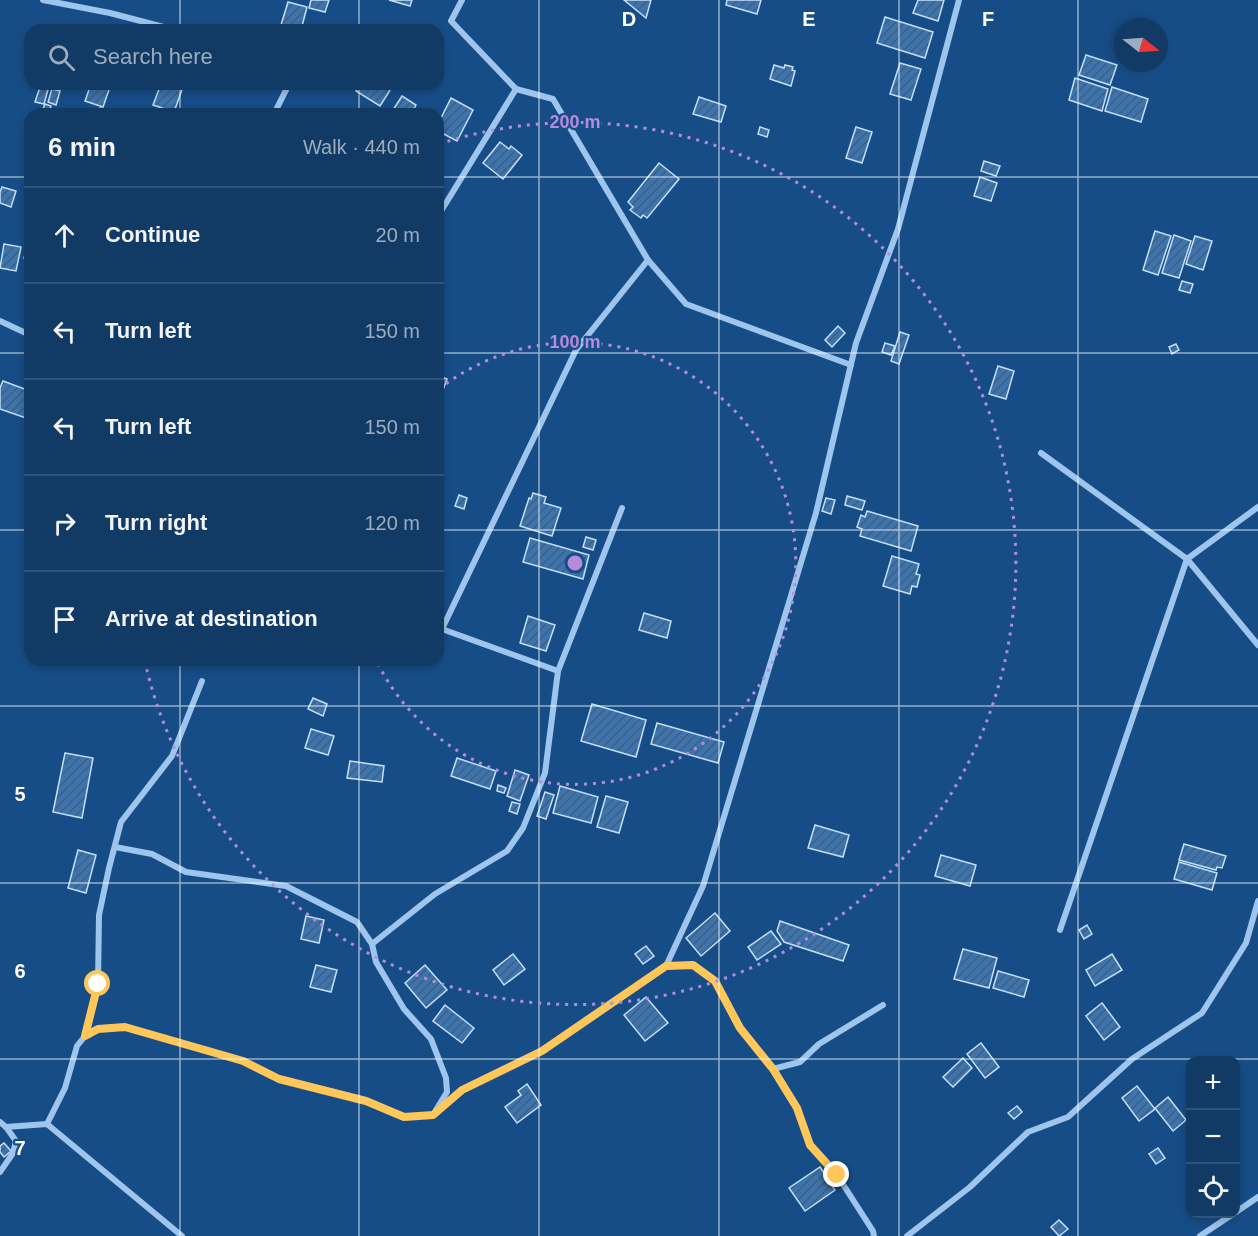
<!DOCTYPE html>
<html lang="en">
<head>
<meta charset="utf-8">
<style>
  body { margin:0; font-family:Helvetica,sans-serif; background:#1e456e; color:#f1f3f6 }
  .controls { position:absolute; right:18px; bottom:18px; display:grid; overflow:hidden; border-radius:12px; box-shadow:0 3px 9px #0003 }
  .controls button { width:54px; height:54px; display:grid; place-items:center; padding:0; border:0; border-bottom:2px solid #305479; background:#113a65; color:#f1f3f6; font:30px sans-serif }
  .compass { position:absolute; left:1114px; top:18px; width:54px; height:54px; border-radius:50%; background:#113a65; box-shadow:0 3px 9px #0003; rotate:107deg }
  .stop { position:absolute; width:18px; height:18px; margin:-14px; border:4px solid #ffc75a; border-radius:50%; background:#fff }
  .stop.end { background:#ffc75a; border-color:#fff; box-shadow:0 2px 6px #0008 }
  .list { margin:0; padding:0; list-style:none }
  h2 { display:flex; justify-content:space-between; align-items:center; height:78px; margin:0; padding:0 24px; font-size:26px }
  h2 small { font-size:20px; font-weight:400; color:#9cadbf }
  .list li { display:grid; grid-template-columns:39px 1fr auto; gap:18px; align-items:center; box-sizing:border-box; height:96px; padding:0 24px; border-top:2px solid #305479 }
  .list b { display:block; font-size:22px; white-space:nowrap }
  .list em { font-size:20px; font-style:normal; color:#9cadbf }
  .icon { flex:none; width:33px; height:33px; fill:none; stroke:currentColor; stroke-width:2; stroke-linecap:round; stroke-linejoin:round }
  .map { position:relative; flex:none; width:1258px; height:1236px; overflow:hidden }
  .search { position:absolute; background:#113a65; box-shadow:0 3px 9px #0003; left:24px; top:24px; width:420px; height:66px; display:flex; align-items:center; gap:15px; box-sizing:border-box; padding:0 21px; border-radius:18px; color:#9cadbf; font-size:22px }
  .panel { position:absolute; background:#113a65; box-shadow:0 3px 9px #0003; left:24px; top:108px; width:420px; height:558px; border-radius:18px }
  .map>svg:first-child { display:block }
</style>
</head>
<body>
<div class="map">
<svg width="1258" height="1236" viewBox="0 0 1258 1236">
  <defs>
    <pattern id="building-hatch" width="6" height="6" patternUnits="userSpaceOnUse" patternTransform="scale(1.5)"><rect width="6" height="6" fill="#3b74af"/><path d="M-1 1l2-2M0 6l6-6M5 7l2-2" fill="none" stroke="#445e79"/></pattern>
  </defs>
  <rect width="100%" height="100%" fill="#174d87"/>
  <g fill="url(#building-hatch)" stroke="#c3dffa" stroke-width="1.5">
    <polygon points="311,0 329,0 325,12 309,8"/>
    <polygon points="389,0 412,0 410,6"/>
    <polygon points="624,0 651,0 646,18"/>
    <polygon points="727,0 761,0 757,14 726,5"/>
    <polygon points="918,0 944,0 938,21 913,13"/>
    <polygon points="288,2 307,7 301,30 281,25"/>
    <polygon points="885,17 933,32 925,58 877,43"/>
    <polygon points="1086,55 1117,65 1110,85 1079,75"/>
    <polygon points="900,63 921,69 911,100 890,94"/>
    <polygon points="774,65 784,68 785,65 793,67 792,70 795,71 791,86 770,79"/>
    <polygon points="1075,78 1108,89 1102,111 1069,100"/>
    <polygon points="41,84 49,86 44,104 35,102"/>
    <polygon points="91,84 111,84 103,107 85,101"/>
    <polygon points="161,84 184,84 174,112 153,105"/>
    <polygon points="361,84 394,84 380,106 356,91"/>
    <polygon points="1112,87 1148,99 1141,122 1105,111"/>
    <polygon points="52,89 60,91 56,105 48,102"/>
    <polygon points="402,96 416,105 411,114 400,114 393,110"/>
    <polygon points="699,97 726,106 721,122 693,114"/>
    <polygon points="451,98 473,110 457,141 438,131 438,124"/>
    <polygon points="45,104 51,106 49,114 41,114"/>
    <polygon points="100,108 117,114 98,114"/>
    <polygon points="148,109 159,113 159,114 147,114"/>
    <polygon points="760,127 769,130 767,137 758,134"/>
    <polygon points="856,127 872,132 862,163 846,158"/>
    <polygon points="500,142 509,149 511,146 522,155 503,179 483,163"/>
    <polygon points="984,161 1000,166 996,176 981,171"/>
    <polygon points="659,163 679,179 647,218 643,215 641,218 630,210 633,207 628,202"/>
    <polygon points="980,177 997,183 991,201 974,196"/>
    <polygon points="2,187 16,191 11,207 0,203 0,192"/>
    <polygon points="1155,231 1171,236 1158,275 1143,270"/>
    <polygon points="1174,235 1191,241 1179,278 1162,273"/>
    <polygon points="1195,236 1212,241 1203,270 1186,264"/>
    <polygon points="30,239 30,260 24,258"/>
    <polygon points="4,244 21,247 16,271 0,268"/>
    <polygon points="1182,281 1193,284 1190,293 1179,290"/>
    <polygon points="838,326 845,333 832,347 825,340"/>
    <polygon points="900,332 909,335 899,364 891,361"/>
    <polygon points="885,343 895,346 891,355 882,352"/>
    <polygon points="1176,344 1179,350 1172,354 1169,347"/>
    <polygon points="998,366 1014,371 1006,399 989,394"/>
    <polygon points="438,376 447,379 439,401 438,400"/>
    <polygon points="3,381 30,391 30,407 26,418 0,409 0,388"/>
    <polygon points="533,493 546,497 544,503 561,508 552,536 520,526 529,498 531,499"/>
    <polygon points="459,495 467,498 464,509 455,506"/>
    <polygon points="847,496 865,501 862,510 845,505"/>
    <polygon points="826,498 835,500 831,514 822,511"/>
    <polygon points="867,511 918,526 911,551 860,536 862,529 857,527 861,515 865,517"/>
    <polygon points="586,537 596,540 593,550 583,547"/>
    <polygon points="530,538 589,555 583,579 523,562"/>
    <polygon points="892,556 919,564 916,574 920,575 917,587 912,586 910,594 883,586"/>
    <polygon points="644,613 671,621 667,638 639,630"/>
    <polygon points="528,616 555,625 546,651 520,643"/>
    <polygon points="313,698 327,704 323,716 308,709"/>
    <polygon points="592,704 646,720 636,757 581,741"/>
    <polygon points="657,723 724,742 718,763 651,744"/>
    <polygon points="311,729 334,736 328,755 305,748"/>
    <polygon points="65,753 93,758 82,818 53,812"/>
    <polygon points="457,758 496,771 490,789 451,776"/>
    <polygon points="350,761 384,766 382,782 347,778"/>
    <polygon points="515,770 529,775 520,801 507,796"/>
    <polygon points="498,785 506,788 504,793 497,791"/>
    <polygon points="560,786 598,797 591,823 553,813"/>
    <polygon points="545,792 554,795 546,819 537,816"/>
    <polygon points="606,796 628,802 619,833 597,827"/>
    <polygon points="512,802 520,804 517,814 509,811"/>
    <polygon points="815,825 849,835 843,857 808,848"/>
    <polygon points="1184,844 1226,856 1222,868 1217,867 1216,870 1179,860"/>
    <polygon points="78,850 96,855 86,893 68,888"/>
    <polygon points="941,855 976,865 970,886 935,876"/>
    <polygon points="1179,862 1217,873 1212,890 1174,879"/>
    <polygon points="715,913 730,931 701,956 686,938"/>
    <polygon points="306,916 324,920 319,943 301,939"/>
    <polygon points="780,921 849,945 843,961 784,942 777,931"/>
    <polygon points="1087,925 1092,934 1084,939 1079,930"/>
    <polygon points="771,931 781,944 757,960 748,947"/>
    <polygon points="646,946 654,956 643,964 635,954"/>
    <polygon points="963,949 997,958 989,988 954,979"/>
    <polygon points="513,954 525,969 504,985 493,970"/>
    <polygon points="1112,954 1122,970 1095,986 1086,970"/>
    <polygon points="316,965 337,970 331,992 310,987"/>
    <polygon points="425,965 447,990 426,1008 405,983"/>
    <polygon points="998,971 1029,980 1024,997 993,988"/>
    <polygon points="646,997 668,1023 645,1041 624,1015"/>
    <polygon points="1102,1003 1120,1027 1104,1040 1086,1016"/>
    <polygon points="445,1005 474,1028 462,1043 433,1021"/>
    <polygon points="981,1043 999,1067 985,1078 967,1054"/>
    <polygon points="963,1058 972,1068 953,1087 943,1077"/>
    <polygon points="527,1084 541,1105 517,1123 505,1107 521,1095 518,1091"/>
    <polygon points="1137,1086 1155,1109 1139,1121 1122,1098"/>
    <polygon points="1168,1097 1186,1120 1173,1131 1155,1108"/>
    <polygon points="1017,1106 1022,1112 1014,1119 1008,1113"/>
    <polygon points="4,1143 11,1151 4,1157 0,1152 0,1146"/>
    <polygon points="1158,1148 1165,1158 1156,1164 1149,1154"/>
    <polygon points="820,1167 835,1190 805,1211 789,1188"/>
    <polygon points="1059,1220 1068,1229 1059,1236 1051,1227"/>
  </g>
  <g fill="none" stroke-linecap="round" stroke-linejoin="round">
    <g stroke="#9dc5ee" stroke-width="6">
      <polyline points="43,0 110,13 175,30"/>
      <polyline points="462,0 451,21 516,89 553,99 648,260 686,304 851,365"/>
      <polyline points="274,114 289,84"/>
      <polyline points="438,216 516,89"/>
      <polyline points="0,321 30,335"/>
      <polyline points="1041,453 1187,559 1258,645"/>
      <polyline points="439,628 558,671"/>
      <polyline points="442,629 576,350 648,260"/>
      <polyline points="115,847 152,854 186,872 286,886 357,922 372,944"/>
      <polyline points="1060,930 1187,559 1258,507"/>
      <polyline points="666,966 703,886 816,513 856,343 898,229 959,0"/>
      <polyline points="85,1036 98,984 99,915 109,868 121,822 172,756 202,681"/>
      <polyline points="773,1069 800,1062 819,1044 883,1005"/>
      <polyline points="436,1110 447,1092 446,1078 431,1039 404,1009 376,962 372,944 435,894 507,851 523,828 545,773 558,671 622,508"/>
      <polyline points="0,1122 6,1127 16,1141 13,1153 0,1172"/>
      <polyline points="47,1124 65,1088 77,1046 85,1036 98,1029 125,1027 243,1061 279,1079 366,1101 404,1117 433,1115 462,1090 541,1051 666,966 693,965 715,981 740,1028 773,1069 797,1108 810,1145 837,1175 873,1231 874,1236"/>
      <polyline points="6,1127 47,1124 182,1236"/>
      <polyline points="1236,1212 1258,1197"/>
      <polyline points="907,1236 970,1187 1028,1132 1068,1117 1132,1059 1202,1013 1246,943 1258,901"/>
      <polyline points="1200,1236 1233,1214"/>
    </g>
  </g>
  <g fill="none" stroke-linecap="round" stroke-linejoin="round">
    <polyline stroke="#ffc75a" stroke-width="8" points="98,984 85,1036 98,1029 125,1027 243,1061 279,1079 366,1101 404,1117 433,1115 462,1090 542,1051 666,966 693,965 715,981 740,1028 773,1069 797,1108 810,1145 837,1175"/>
  </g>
  <path fill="none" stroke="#fff" stroke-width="1.5" stroke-opacity="0.55" d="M180,0V30M359,0V30M539,0V1236M719,0V1236M899,0V1236M1078,0V1236M180,84V114M359,84V114M0,177H30M438,177H1258M0,353H30M438,353H1258M0,530H30M438,530H1258M180,660V1236M359,660V1236M0,706H1258M0,883H1258M0,1059H1258"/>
  <g fill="none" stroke="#b68bdc" stroke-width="3" stroke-dasharray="3 6">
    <path d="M439 389A221 221 0 1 1 377 662"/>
    <path d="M439 144A441 441 0 1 1 145 662"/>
  </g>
  <g font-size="20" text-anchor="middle" font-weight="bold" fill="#fff" stroke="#174d87" stroke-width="4.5" stroke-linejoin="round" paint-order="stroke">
    <text x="629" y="26">D</text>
    <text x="809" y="26">E</text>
    <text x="988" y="26">F</text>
    <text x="20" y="801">5</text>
    <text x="20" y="978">6</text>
    <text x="20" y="1155">7</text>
  </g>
  <circle cx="575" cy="563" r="9" fill="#b68bdc" stroke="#174d87" stroke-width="3"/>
  <g font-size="18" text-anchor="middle" font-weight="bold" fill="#b68bdc" stroke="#174d87" stroke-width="4.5" stroke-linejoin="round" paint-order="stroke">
    <text x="575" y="128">200 m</text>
    <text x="575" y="348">100 m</text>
  </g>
</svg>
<div class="controls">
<button>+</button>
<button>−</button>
<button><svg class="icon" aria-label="locate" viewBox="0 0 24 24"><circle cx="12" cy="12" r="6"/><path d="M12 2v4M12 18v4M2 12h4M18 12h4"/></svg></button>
</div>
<svg class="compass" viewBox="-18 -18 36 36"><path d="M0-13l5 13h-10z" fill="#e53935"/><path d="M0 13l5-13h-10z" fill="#9cadbf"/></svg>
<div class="stop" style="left:98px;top:984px"></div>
<div class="stop end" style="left:837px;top:1175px"></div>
<div class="search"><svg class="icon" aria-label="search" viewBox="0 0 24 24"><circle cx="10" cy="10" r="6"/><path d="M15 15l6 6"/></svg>Search here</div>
<section class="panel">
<h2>6 min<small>Walk · 440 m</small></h2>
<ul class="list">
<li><svg class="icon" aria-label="ahead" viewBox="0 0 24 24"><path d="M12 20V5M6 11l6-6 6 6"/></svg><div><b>Continue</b></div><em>20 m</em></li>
<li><svg class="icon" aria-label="left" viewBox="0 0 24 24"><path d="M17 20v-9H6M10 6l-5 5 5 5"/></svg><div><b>Turn left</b></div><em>150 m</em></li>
<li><svg class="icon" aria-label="left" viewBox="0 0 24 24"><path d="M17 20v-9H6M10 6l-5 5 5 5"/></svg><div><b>Turn left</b></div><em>150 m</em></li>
<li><svg class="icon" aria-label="right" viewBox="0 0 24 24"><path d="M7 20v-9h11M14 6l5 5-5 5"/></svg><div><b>Turn right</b></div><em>120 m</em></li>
<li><svg class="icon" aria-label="arrive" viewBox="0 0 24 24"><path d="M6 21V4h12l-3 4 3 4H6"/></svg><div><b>Arrive at destination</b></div></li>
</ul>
</section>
</div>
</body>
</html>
